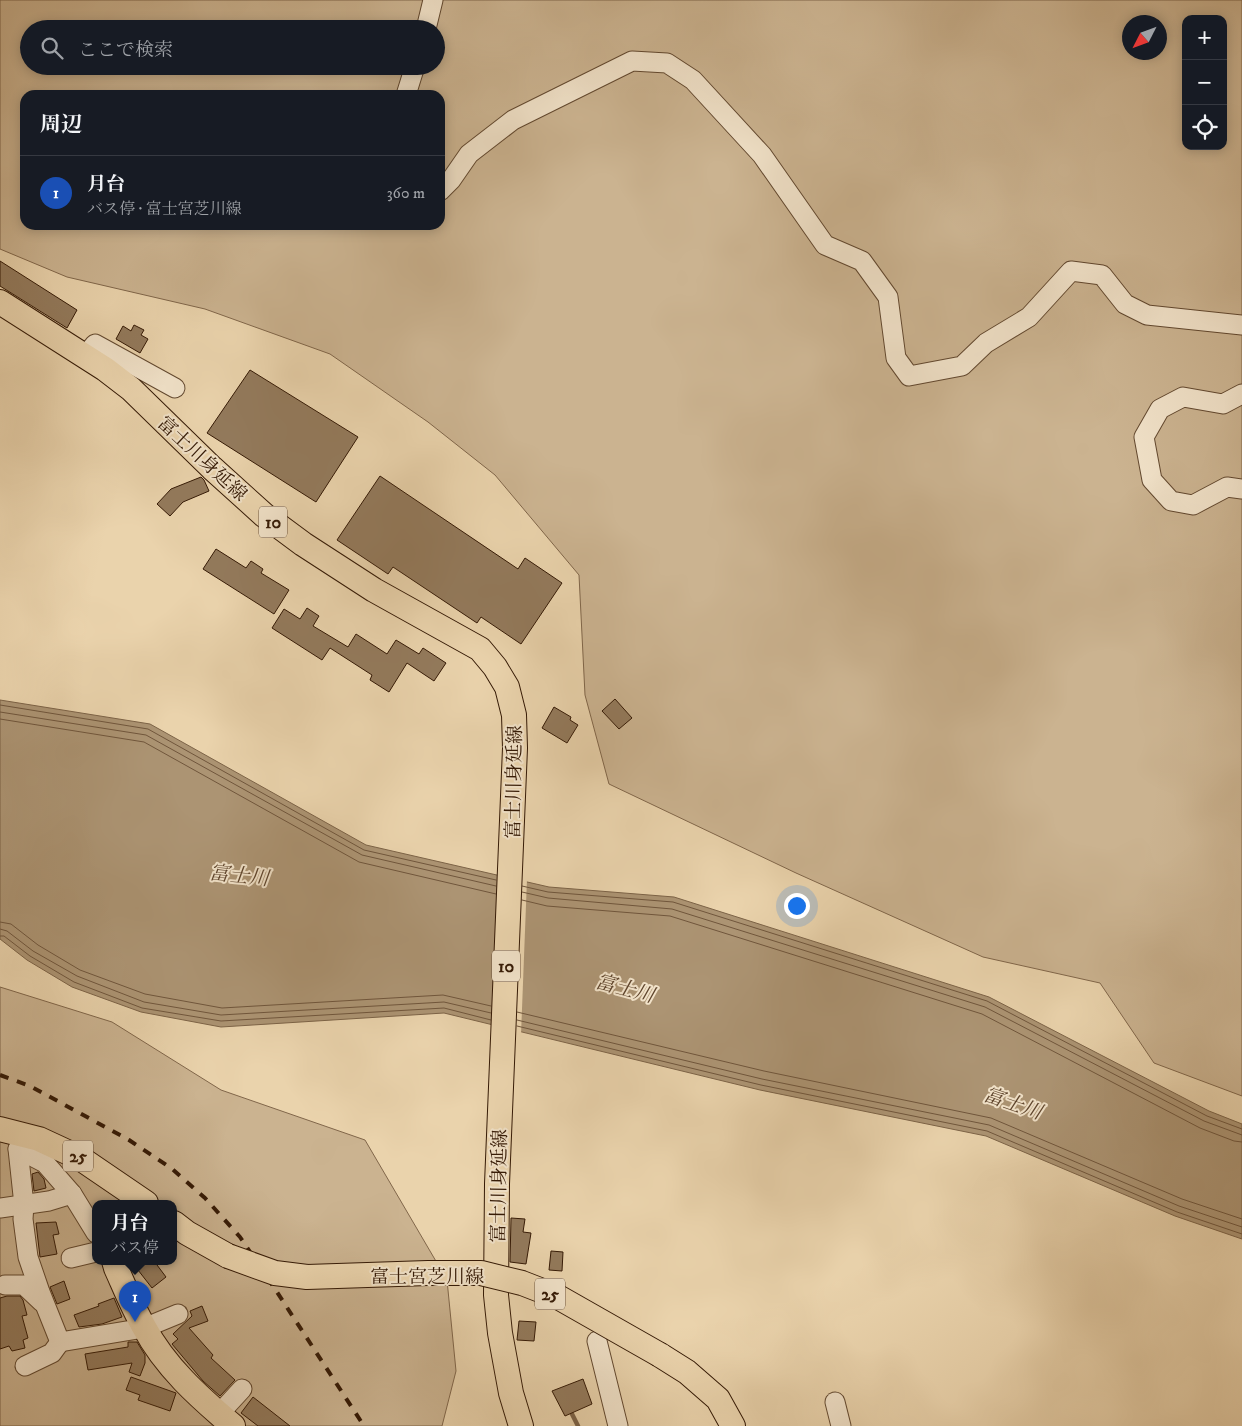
<!DOCTYPE html>
<html lang="ja">
<head>
<meta charset="utf-8">
<style>
  body { margin:0; font-family:"IM FELL DW Pica","Noto Serif JP",serif; background:#20242c; color:#f1f3f6 }
  .controls { position:absolute; right:15px; top:15px; display:grid; overflow:hidden; border-radius:10px; box-shadow:0 2px 12px #0003 }
  .controls button { width:45px; height:45px; display:grid; place-items:center; padding:0; border:0; border-bottom:1px solid #363941; background:#171b24; color:#f1f3f6; font:25px sans-serif }
  .compass { position:absolute; left:1122px; top:15px; width:45px; height:45px; border-radius:50%; background:#171b24; box-shadow:0 2px 12px #0003; rotate:228deg }
  .you { position:absolute; left:796px; top:905px; width:18px; height:18px; margin:-12px; border:4px solid #fff; border-radius:50%; background:#1a73e8; box-shadow:0 0 0 8px #1a73e833 }
  .badge { display:grid; place-items:center; width:32px; height:32px; border-radius:50%; background:#c59692; color:#fff; font-size:16px; font-weight:700 }
  .pin { position:absolute; translate:-50% -41px; filter:drop-shadow(0 1px 2px #0008) }
  .pin::after { content:''; position:absolute; top:26px; width:18px; height:15px; background:inherit; clip-path:polygon(0 0,100% 0,50% 100%) }
  .popup { position:absolute; left:92px; top:1200px; width:85px; height:65px; box-sizing:border-box; display:grid; place-content:center; border-radius:10px; background:#171b24; filter:drop-shadow(0 1px 4px #0005); font-size:16px; white-space:nowrap; color:#9ea1a6 }
  .popup b { font-size:19px; color:#f1f3f6 }
  .popup::after { content:''; position:absolute; left:50%; top:100%; margin-left:-10px; border:10px solid transparent; border-top-color:#171b24 }
  .list { margin:0; padding:0; list-style:none }
  h2 { display:flex; justify-content:space-between; align-items:center; height:65px; margin:0; padding:0 20px; font-size:21px }
  h2 small { font-size:16px; font-weight:400; color:#9ea1a6 }
  .list li { display:grid; grid-template-columns:32px 1fr auto; gap:15px; align-items:center; box-sizing:border-box; height:75px; padding:0 20px; border-top:1px solid #363941 }
  .list b { display:block; font-size:19px; white-space:nowrap }
  .list p { margin:0; font-size:16px; white-space:nowrap; color:#9ea1a6 }
  .list em { font-size:16px; font-style:normal; color:#9ea1a6 }
  .icon { flex:none; width:28px; height:28px; fill:none; stroke:currentColor; stroke-width:2; stroke-linecap:round; stroke-linejoin:round }
  .map { position:relative; flex:none; width:1242px; height:1426px; overflow:hidden }
  .search { position:absolute; background:#171b24; box-shadow:0 2px 12px #0003; left:20px; top:20px; width:425px; height:55px; display:flex; align-items:center; gap:12px; box-sizing:border-box; padding:0 18px; border-radius:28px; color:#9ea1a6; font-size:19px }
  .panel { position:absolute; background:#171b24; box-shadow:0 2px 12px #0003; left:20px; top:90px; width:425px; height:140px; border-radius:15px }
  .map>svg:first-child { display:block }
</style>
</head>
<body>
<div class="map">
<svg width="1242" height="1426" viewBox="0 0 1242 1426">
  <rect width="100%" height="100%" fill="#ead3ac"/>
  <filter id="stains"><feTurbulence type="fractalNoise" baseFrequency=".004" numOctaves="4"/><feColorMatrix values="0 0 0 0 .2 0 0 0 0 .09 0 0 0 0 .02 0 0 0 .5 -.17"/></filter>
  <radialGradient id="worn" r=".72"><stop offset=".6" stop-color="#630" stop-opacity="0"/><stop offset="1" stop-color="#630" stop-opacity=".3"/></radialGradient>
  <g fill="#cbb390" stroke="#80664a" fill-rule="evenodd">
    <path d="M0,0H1242V1096L1154,1063L1100,983L983,957L796,873L609,784L585,695L579,575L495,475L428,422L330,354L205,309L67,277L0,249ZM1186,19H1223V146H1186ZM1130,22H1160V52H1130ZM29,29H436V66H29ZM25,95H440V225H25Z"/>
    <path d="M0,987L112,1022L221,1090L365,1140L447,1280L456,1371L442,1426H0ZM96,1203H174V1261H96Z"/>
  </g>
  <polygon fill="#ac9473" stroke="#7c6347" points="0,700 150,724 366,845 549,887 674,897 989,997 1209,1111 1242,1124 1242,1239 1175,1216 986,1136 760,1090 444,1013 221,1027 141,1012 72,987 27,960 0,939"/>
  <polygon fill="#ead3ac" points="502,874 527,879 521,1035 494,1028"/>
  <g fill="none" stroke-linecap="round" stroke-linejoin="round">
    <g stroke="#70563c" stroke-width="1">
      <polyline points="0,705 148,729 364,850 496,880"/>
      <polyline points="0,712 146,735 362,855 496,886"/>
      <polyline points="0,719 144,742 359,862 496,894"/>
      <polyline points="522,886 548,892 673,902 987,1001 1207,1116 1242,1129"/>
      <polyline points="522,892 548,898 672,909 985,1007 1204,1121 1242,1135"/>
      <polyline points="522,900 547,906 670,916 982,1014 1200,1128 1234,1141 1242,1142"/>
      <polyline points="0,922 11,924 38,945 80,970 145,994 222,1008 443,995 491,1006"/>
      <polyline points="0,929 7,931 33,951 77,976 144,1002 221,1015 444,1002 491,1013"/>
      <polyline points="0,936 4,936 30,956 74,982 142,1008 221,1021 444,1008 491,1020"/>
      <polyline points="517,1012 764,1071 991,1118 1182,1199 1242,1219"/>
      <polyline points="517,1020 762,1079 989,1125 1179,1206 1242,1227"/>
      <polyline points="517,1026 761,1085 987,1131 1177,1212 1242,1234"/>
    </g>
    <polyline stroke="#7c6347" stroke-width="4.5" points="572,1414 578,1426"/>
  </g>
  <g fill="#937a5c" stroke="#341905">
    <polygon points="0,261 77,310 67,328 0,286"/>
    <polygon points="134,325 144,330 141,335 148,339 140,353 116,339 123,326 131,331"/>
    <polygon points="250,370 358,437 316,502 207,433"/>
    <polygon points="380,476 518,569 525,558 562,583 521,644 481,617 477,623 393,567 388,574 337,540"/>
    <polygon points="201,477 204,480 209,491 183,502 170,516 157,504 171,489"/>
    <polygon points="216,549 246,568 251,561 263,569 261,573 289,590 274,614 203,569"/>
    <polygon points="307,608 319,616 313,626 348,647 356,634 387,654 396,640 419,654 423,648 446,663 434,681 407,663 389,692 370,680 372,675 330,648 322,660 272,628 284,609 300,619"/>
    <polygon points="615,699 632,718 619,729 602,711"/>
    <polygon points="554,707 571,717 570,720 578,725 567,743 542,728"/>
    <polygon points="38,1172 44,1179 46,1188 34,1191 32,1174"/>
    <polygon points="511,1218 525,1219 523,1232 531,1233 526,1264 510,1262"/>
    <polygon points="56,1222 59,1234 53,1235 57,1254 40,1257 36,1223"/>
    <polygon points="551,1251 563,1252 562,1271 549,1270"/>
    <polygon points="148,1261 154,1261 166,1277 152,1288 138,1270"/>
    <polygon points="64,1281 70,1299 57,1304 50,1287"/>
    <polygon points="7,1296 20,1296 23,1300 27,1315 22,1316 28,1338 23,1340 25,1348 12,1351 9,1346 0,1349 0,1298"/>
    <polygon points="114,1298 122,1317 102,1324 79,1327 74,1315 99,1306 98,1304"/>
    <polygon points="202,1306 208,1321 189,1328 213,1355 211,1358 235,1380 220,1396 203,1381 172,1344 178,1339 173,1334 192,1316 190,1311"/>
    <polygon points="519,1321 536,1322 534,1341 517,1340"/>
    <polygon points="128,1342 137,1342 145,1355 145,1363 140,1376 129,1372 132,1363 88,1370 85,1354 128,1347"/>
    <polygon points="131,1377 176,1393 170,1411 138,1400 140,1395 126,1390"/>
    <polygon points="583,1379 592,1404 565,1416 552,1391"/>
    <polygon points="253,1397 290,1426 258,1426 241,1413"/>
  </g>
  <g fill="none" stroke-linecap="round" stroke-linejoin="round">
    <defs>
      <g id="minor">
        <polyline points="426,29 433,0"/>
        <polyline points="406,95 415,66"/>
        <polyline points="440,191 451,180 469,154 513,120 632,61 667,63 693,80 762,155 825,245 862,261 888,297 896,358 909,376 962,366 986,343 1029,317 1071,271 1102,275 1125,304 1147,315 1242,325"/>
        <polyline points="85,356 95,344 175,388"/>
        <polyline points="1242,394 1223,404 1183,397 1160,409 1144,437 1152,480 1171,501 1193,505 1227,487 1242,489"/>
        <polyline points="18,1149 24,1205 23,1219 28,1257 40,1292 60,1342 144,1328 178,1314"/>
        <polyline points="18,1149 45,1163 72,1194 96,1233"/>
        <polyline points="0,1208 49,1201 72,1194"/>
        <polyline points="71,1258 96,1252"/>
        <polyline points="5,1285 24,1285 42,1302"/>
        <polyline points="597,1341 618,1426"/>
        <polyline points="25,1366 52,1353 60,1342"/>
        <polyline points="835,1402 841,1426"/>
        <polyline points="219,1414 242,1389"/>
      </g>
      <g id="major">
        <polyline points="0,302 105,369 131,389 212,468 264,515 303,544 374,590 480,649 495,667 507,687 514,715 515,748 497,1184 496,1295 500,1333 511,1393 521,1426"/>
        <polyline points="0,1129 39,1139 80,1158 146,1203"/>
        <polyline points="174,1223 187,1233 228,1256"/>
        <path d="M114,1261L116,1268C125,1288 133,1308 144,1327C165,1367 199,1397 233,1426"/>
        <polyline points="660,1355 687,1372 718,1399 733,1426"/>
      </g>
    </defs>
    <use href="#minor" stroke="#62482f" stroke-width="21"/>
    <use href="#major" stroke="#341905" stroke-width="26"/>
    <use href="#minor" stroke="#f1e2c9" stroke-width="19"/>
    <use href="#major" stroke="#ead3ac" stroke-width="24"/>
    <polyline stroke="#341905" stroke-width="4" stroke-dasharray="9 9" stroke-linecap="butt" points="0,1075 30,1086 129,1140 171,1168 205,1198 240,1237 275,1289 364,1426"/>
    <defs>
      <polyline id="major-bridge" points="228,1256 275,1273 307,1277 428,1273 481,1273 522,1283 558,1297 660,1355"/>
    </defs>
    <use href="#major-bridge" stroke="#341905" stroke-width="26" stroke-linecap="butt"/>
    <use href="#major-bridge" stroke="#ead3ac" stroke-width="24"/>
  </g>
  <g text-anchor="middle" stroke-width="4" stroke-linejoin="round" paint-order="stroke">
    <g fill="#f1e2c9" stroke="#6d5540" stroke-width="1">
      <rect x="259" y="506.5" width="28" height="31" rx="4"/>
      <rect x="492" y="950.5" width="28" height="31" rx="4"/>
      <rect x="63" y="1140.5" width="30" height="31" rx="4"/>
      <rect x="535" y="1278.5" width="30" height="31" rx="4"/>
    </g>
    <g font-size="18" font-weight="bold" fill="#341905">
      <text x="273" y="528">10</text>
      <text x="506" y="972">10</text>
      <text x="78" y="1162">25</text>
      <text x="550" y="1300">25</text>
    </g>
    <g font-size="19" fill="#341905" stroke="#f1e2c9">
      <text transform="translate(203 458) rotate(43)" y="7">富士川身延線</text>
      <text transform="translate(513 782) rotate(-89)" y="7">富士川身延線</text>
      <text transform="translate(498 1186) rotate(-89)" y="7">富士川身延線</text>
      <text x="427" y="1283">富士宮芝川線</text>
    </g>
    <g font-size="20" font-style="italic" fill="#5e442c" stroke="#f1e2c9">
      <text transform="translate(239 875) rotate(6)" y="7">富士川</text>
      <text transform="translate(625 988) rotate(15)" y="7">富士川</text>
      <text transform="translate(1013 1103) rotate(19)" y="7">富士川</text>
    </g>
  </g>
  <rect width="100%" height="100%" filter="url(#stains)"/>
  <rect width="100%" height="100%" fill="url(#worn)"/>
</svg>
<div class="controls">
<button>+</button>
<button>−</button>
<button><svg class="icon" aria-label="locate" viewBox="0 0 24 24"><circle cx="12" cy="12" r="6"/><path d="M12 2v4M12 18v4M2 12h4M18 12h4"/></svg></button>
</div>
<svg class="compass" viewBox="-18 -18 36 36"><path d="M0-13l5 13h-10z" fill="#e53935"/><path d="M0 13l5-13h-10z" fill="#9ea1a6"/></svg>
<div class="you"></div>
<div class="pin badge" style="left:135px;top:1322px;background:#1a4fb4">1</div>
<div class="popup"><b>月台</b>バス停</div>
<div class="search"><svg class="icon" aria-label="search" viewBox="0 0 24 24"><circle cx="10" cy="10" r="6"/><path d="M15 15l6 6"/></svg>ここで検索</div>
<section class="panel">
<h2>周辺<small></small></h2>
<ul class="list">
<li><span class="badge" style="background:#1a4fb4">1</span><div><b>月台</b><p>バス停 · 富士宮芝川線</p></div><em>360 m</em></li>
</ul>
</section>
</div>
</body>
</html>
